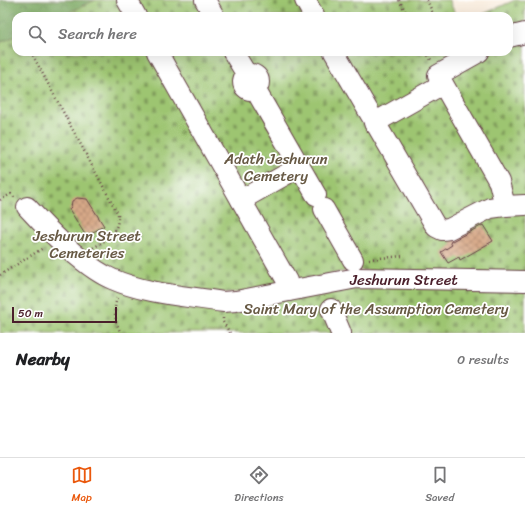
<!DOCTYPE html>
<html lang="en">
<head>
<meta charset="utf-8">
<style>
  body { margin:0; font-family:Sriracha,sans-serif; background:#f2f2f2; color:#202124 }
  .scale { position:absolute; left:12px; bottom:10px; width:105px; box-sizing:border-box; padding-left:4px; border:2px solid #4a1f2b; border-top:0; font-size:11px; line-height:14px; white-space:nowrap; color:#4a1f2b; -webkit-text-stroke:3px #fff; paint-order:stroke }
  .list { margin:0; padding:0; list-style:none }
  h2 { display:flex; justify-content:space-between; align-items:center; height:52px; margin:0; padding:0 16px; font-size:17px }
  h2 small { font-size:13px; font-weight:400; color:#757577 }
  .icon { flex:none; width:22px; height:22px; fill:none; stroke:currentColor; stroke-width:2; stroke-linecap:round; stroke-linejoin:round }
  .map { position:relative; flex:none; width:525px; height:333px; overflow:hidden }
  .search { position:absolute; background:#fff; box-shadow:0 4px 16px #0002; left:12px; right:12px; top:12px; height:44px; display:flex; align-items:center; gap:10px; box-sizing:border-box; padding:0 14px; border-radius:12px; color:#757577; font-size:15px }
  .sheet { height:124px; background:#fff }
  nav { display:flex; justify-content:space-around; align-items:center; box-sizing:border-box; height:56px; border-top:1px solid #e0e0e0; background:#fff; font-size:11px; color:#757577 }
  nav a { display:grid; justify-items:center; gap:2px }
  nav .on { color:#ea580c }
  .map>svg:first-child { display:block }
</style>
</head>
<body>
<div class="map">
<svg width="525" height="333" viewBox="0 0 525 333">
  <defs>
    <pattern id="forest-crowns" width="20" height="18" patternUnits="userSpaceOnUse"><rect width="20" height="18" fill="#7eaa63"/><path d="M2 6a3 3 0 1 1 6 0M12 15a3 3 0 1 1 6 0" fill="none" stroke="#698a52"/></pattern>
    <pattern id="cemetery-stones" width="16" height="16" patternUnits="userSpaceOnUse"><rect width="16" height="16" fill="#9dc571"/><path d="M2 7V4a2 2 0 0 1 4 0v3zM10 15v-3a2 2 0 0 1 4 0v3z" fill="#829f5d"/></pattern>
    <pattern id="building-cross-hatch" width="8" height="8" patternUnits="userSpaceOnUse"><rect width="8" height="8" fill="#d7a988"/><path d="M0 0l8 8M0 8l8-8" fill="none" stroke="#b0896f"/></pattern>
  </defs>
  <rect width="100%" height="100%" fill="#fff"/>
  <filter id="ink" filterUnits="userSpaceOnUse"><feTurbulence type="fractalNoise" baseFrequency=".025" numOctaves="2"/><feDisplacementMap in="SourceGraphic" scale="8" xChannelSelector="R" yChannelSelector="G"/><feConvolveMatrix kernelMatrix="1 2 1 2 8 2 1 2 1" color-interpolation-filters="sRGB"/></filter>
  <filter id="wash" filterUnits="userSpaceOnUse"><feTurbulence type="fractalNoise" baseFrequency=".012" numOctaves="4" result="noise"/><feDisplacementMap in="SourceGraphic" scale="16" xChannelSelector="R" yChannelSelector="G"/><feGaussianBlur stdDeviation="0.9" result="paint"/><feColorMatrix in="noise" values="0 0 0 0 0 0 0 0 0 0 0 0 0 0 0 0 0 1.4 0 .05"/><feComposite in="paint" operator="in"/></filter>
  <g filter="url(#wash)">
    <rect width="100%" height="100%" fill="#f9edde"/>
    <polygon fill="url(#forest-crowns)" stroke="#646447" points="0,0 96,0 61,16 16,16 16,36 0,43"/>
    <g fill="url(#cemetery-stones)" stroke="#74724e">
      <polygon points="96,0 449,0 456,16 61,16"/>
      <polygon points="515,0 525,0 525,274 350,270 246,292 212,293 227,312 269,300 350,284 525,288 525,333 0,333 0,43 16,36 16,52 509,52 509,16 479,16"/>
    </g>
    <g id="blocks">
      <g fill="url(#building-cross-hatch)">
        <polygon points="77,198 87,199 104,226 86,236 69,209 71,207 72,201"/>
        <polygon points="483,225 493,241 460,260 459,257 448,263 441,252 452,245 450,242"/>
      </g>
    </g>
  </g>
  <g filter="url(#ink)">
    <use href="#blocks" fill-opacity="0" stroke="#643e46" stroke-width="1"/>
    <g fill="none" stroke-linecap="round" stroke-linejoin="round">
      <defs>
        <g id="minor">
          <polyline points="127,0 136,16"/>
          <polyline points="205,0 214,16"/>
          <polyline points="305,0 314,16"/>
          <polyline points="509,37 525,33"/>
          <polyline points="157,52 287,281 288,291"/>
          <polyline points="233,52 247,75"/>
          <polyline points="334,52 436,227 442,230 449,229 490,208 505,206"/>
          <polyline points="479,52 438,75 499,182 505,206 525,205"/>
          <circle cx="251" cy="82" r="8"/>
          <polyline points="255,89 316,195"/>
          <polyline points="374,123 443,84"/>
          <polyline points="241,200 299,167"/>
          <path d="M27,207C48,230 84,267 112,279C146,294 187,296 223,302L236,301L357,278L525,281"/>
          <polyline points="324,209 353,260"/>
          <polyline points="331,309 341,333"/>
        </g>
      </defs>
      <use href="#minor" stroke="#643e46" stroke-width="22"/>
      <g stroke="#643e46" stroke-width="2.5" stroke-dasharray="1 3" stroke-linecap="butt">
        <polyline points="399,0 408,16"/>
        <polyline points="427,0 434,16"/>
        <path d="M31,52L118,214C119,233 108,239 93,248"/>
        <polyline points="426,52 431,60"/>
        <polyline points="0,200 11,194 15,198"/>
        <polyline points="369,259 403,256"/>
        <polyline points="0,275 43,248"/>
        <path d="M117,298C113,310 115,322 121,333"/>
        <polyline points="223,318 223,322 230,333"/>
      </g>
      <use href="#minor" stroke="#fff" stroke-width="20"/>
    </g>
  </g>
  <g text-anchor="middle" stroke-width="3.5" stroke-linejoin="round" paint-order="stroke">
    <g font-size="15" fill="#675944" stroke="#fff">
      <text x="276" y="164">Adath Jeshurun<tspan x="276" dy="17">Cemetery</tspan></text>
      <text x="87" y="241">Jeshurun Street<tspan x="87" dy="17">Cemeteries</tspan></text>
      <text x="376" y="314">Saint Mary of the Assumption Cemetery</text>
    </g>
    <g font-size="15" fill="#4a1f2b" stroke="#fff">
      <text x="404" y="285">Jeshurun Street</text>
    </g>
  </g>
</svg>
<div class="scale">50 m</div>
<div class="search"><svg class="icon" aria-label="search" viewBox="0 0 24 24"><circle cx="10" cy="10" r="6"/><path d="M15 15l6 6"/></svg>Search here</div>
</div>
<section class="sheet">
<h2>Nearby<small>0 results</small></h2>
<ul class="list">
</ul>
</section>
<nav>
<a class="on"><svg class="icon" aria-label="map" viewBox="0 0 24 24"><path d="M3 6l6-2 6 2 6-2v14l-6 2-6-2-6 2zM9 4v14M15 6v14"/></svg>Map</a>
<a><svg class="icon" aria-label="directions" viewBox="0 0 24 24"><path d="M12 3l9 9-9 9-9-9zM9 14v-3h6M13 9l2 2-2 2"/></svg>Directions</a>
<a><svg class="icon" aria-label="saved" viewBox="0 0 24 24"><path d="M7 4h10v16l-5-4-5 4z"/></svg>Saved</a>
</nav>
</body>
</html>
